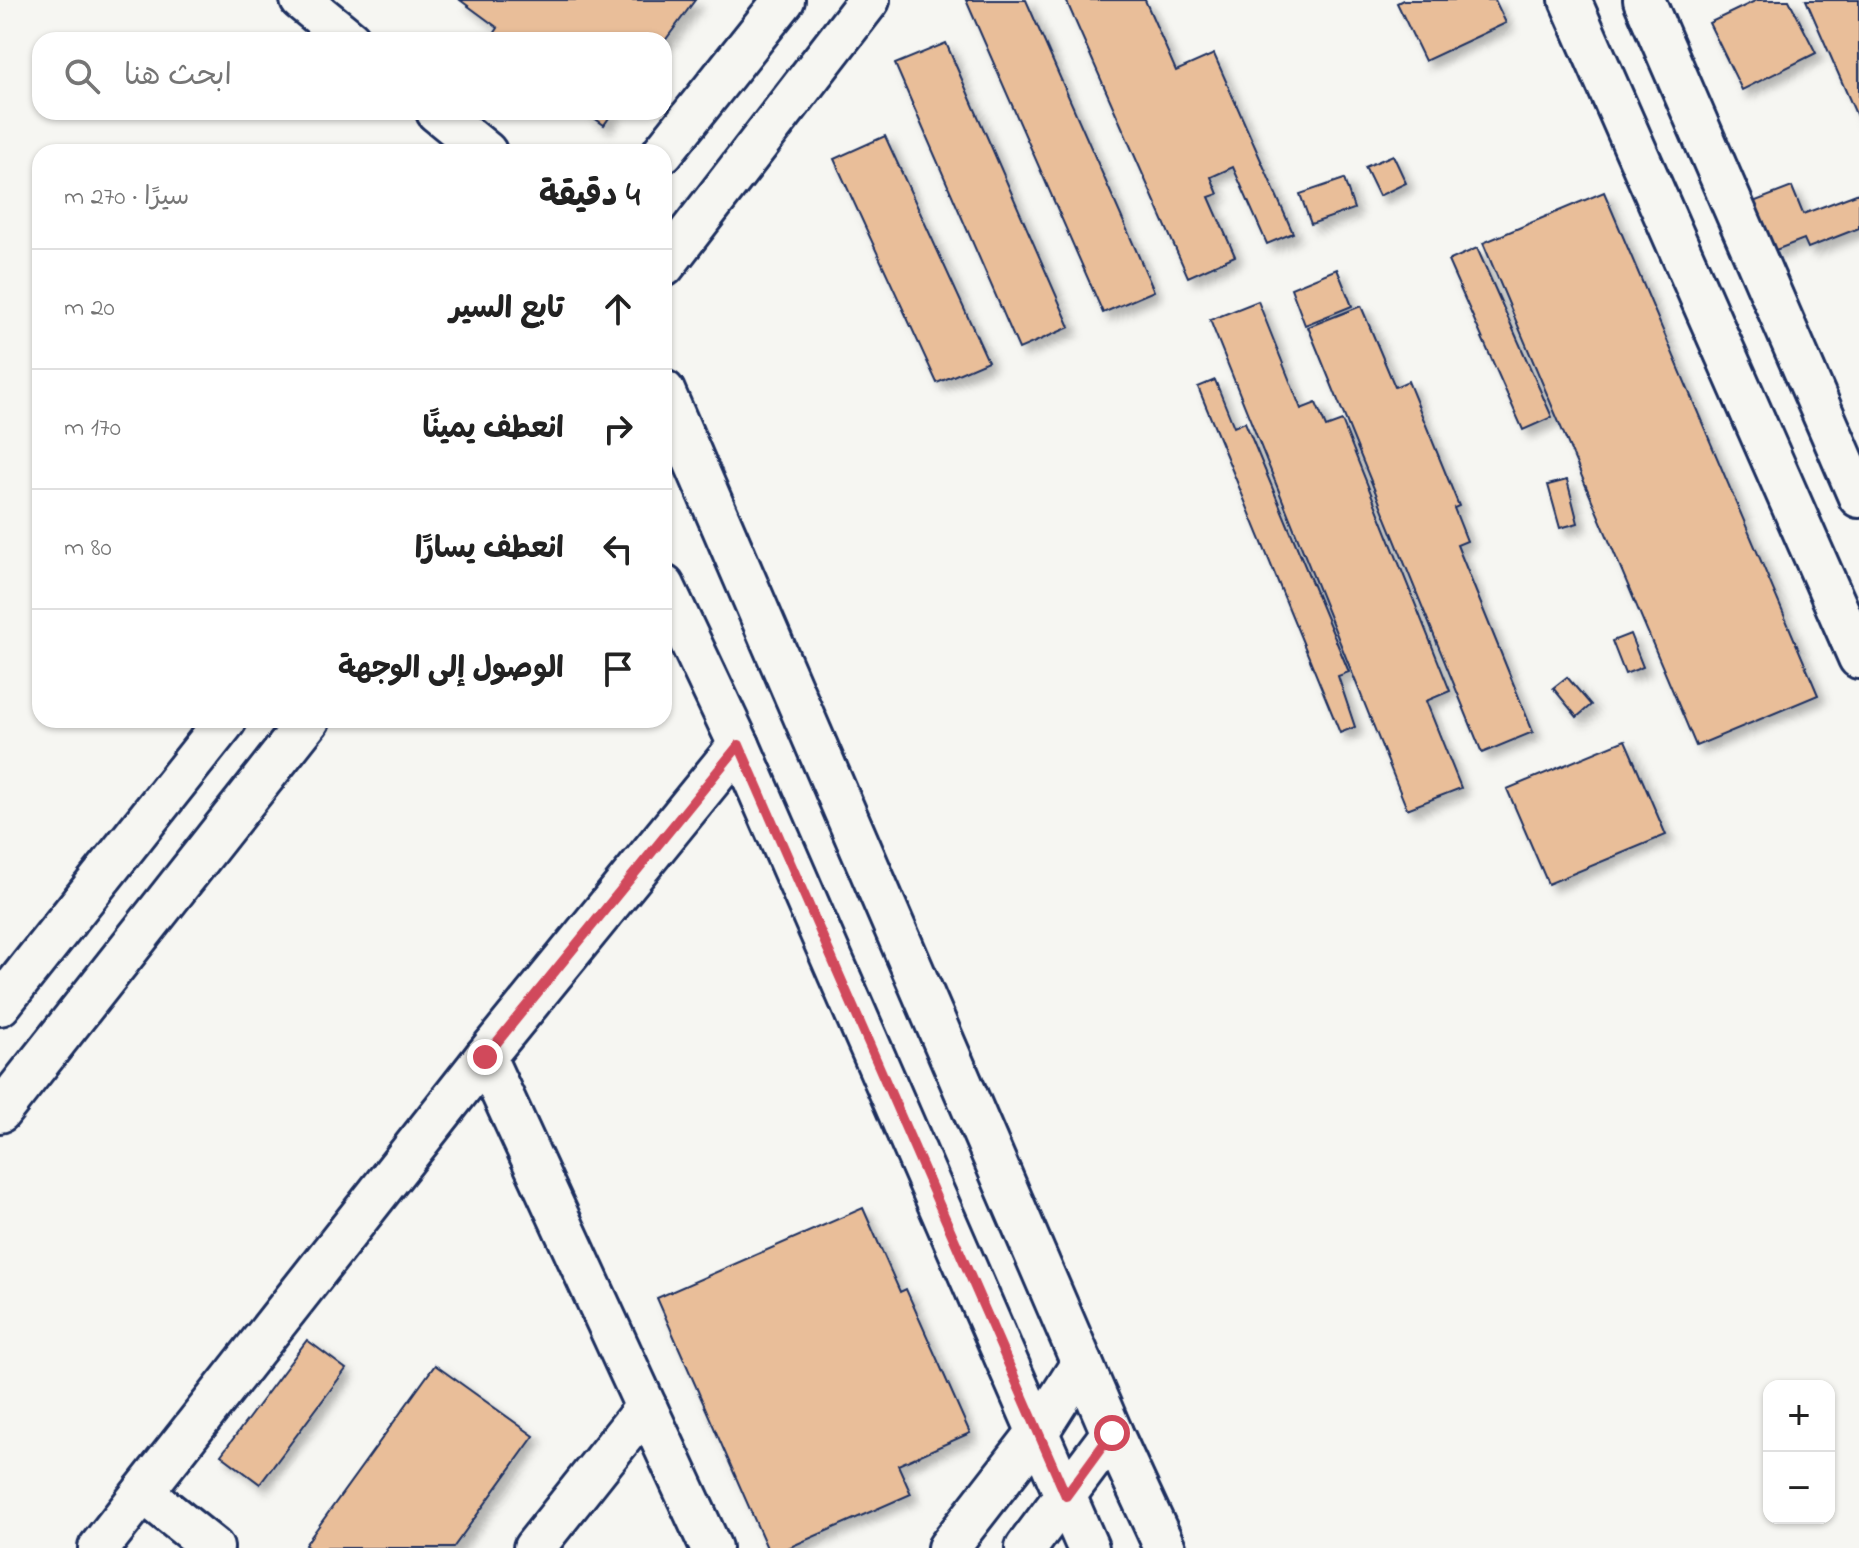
<!DOCTYPE html>
<html lang="ar">
<head>
<meta charset="utf-8">
<style>
  body { margin:0; font-family:"Indie Flower","Playpen Sans Arabic",sans-serif; background:#f2f2f2; color:#222; direction:rtl }
  .controls { position:absolute; right:24px; bottom:24px; display:grid; overflow:hidden; border-radius:16px; box-shadow:0 2px 6px #0004 }
  .controls button { width:72px; height:72px; display:grid; place-items:center; padding:0; border:0; border-bottom:2px solid #e0e0e0; background:#fff; color:#222; font:40px sans-serif }
  .stop { position:absolute; width:24px; height:24px; margin:-18px; border:6px solid #d1495b; border-radius:50%; background:#fff }
  .stop.end { background:#d1495b; border-color:#fff; box-shadow:0 2px 8px #0008 }
  .list { margin:0; padding:0; list-style:none }
  h2 { display:flex; justify-content:space-between; align-items:center; height:104px; margin:0; padding:0 32px; font-size:34px }
  h2 small { font-size:26px; font-weight:400; color:#767676 }
  .list li { display:grid; grid-template-columns:52px 1fr auto; gap:24px; align-items:center; box-sizing:border-box; height:120px; padding:0 32px; border-top:2px solid #e0e0e0 }
  .list b { display:block; font-size:30px; white-space:nowrap }
  .list em { font-size:26px; font-style:normal; color:#767676 }
  .icon { flex:none; width:44px; height:44px; fill:none; stroke:currentColor; stroke-width:2; stroke-linecap:round; stroke-linejoin:round }
  .map { position:relative; flex:none; width:1859px; height:1548px; overflow:hidden; direction:ltr }
  .search { position:absolute; background:#fff; box-shadow:0 2px 6px #0004; left:32px; top:32px; width:640px; height:88px; display:flex; align-items:center; gap:20px; box-sizing:border-box; padding:0 28px; border-radius:24px; color:#767676; font-size:30px }
  .panel { position:absolute; background:#fff; box-shadow:0 2px 6px #0004; left:32px; top:144px; width:640px; height:584px; border-radius:24px; direction:rtl }
  .map>svg:first-child { display:block }
</style>
</head>
<body>
<div class="map">
<svg width="1859" height="1548" viewBox="0 0 1859 1548">
  <defs>
    <filter id="shadow"><feDropShadow dx="7" dy="7" stdDeviation="4" flood-color="#0004"/></filter>
  </defs>
  <rect width="100%" height="100%" fill="#f6f6f2"/>
  <filter id="ink" filterUnits="userSpaceOnUse"><feTurbulence type="fractalNoise" baseFrequency=".0125" numOctaves="2"/><feDisplacementMap in="SourceGraphic" scale="16" xChannelSelector="R" yChannelSelector="G"/><feConvolveMatrix kernelMatrix="1 2 1 2 8 2 1 2 1" color-interpolation-filters="sRGB"/></filter>
  <g filter="url(#ink)">
    <g fill="#e9be99" stroke="#1b2f5e" stroke-width="2" filter="url(#shadow)">
      <polygon points="460,0 695,0 664,42 490,40 498,28"/>
      <polygon points="966,0 1026,0 1154,291 1103,313"/>
      <polygon points="1066,0 1145,0 1176,71 1214,54 1293,233 1267,244 1233,167 1211,177 1218,194 1209,197 1235,256 1188,277"/>
      <polygon points="1403,0 1495,0 1506,23 1425,61 1397,3"/>
      <polygon points="1757,0 1789,0 1816,53 1742,90 1709,23"/>
      <polygon points="1806,0 1859,0 1859,121"/>
      <polygon points="946,43 1070,327 1019,349 895,64"/>
      <polygon points="586,112 613,112 604,125"/>
      <polygon points="885,136 988,361 937,383 834,159"/>
      <polygon points="1393,155 1406,183 1379,196 1365,167"/>
      <polygon points="1344,179 1354,209 1311,224 1300,194"/>
      <polygon points="1792,187 1803,214 1859,193 1859,228 1808,248 1804,239 1773,251 1753,202"/>
      <polygon points="1604,192 1818,695 1696,746 1483,243"/>
      <polygon points="1477,248 1552,417 1523,430 1448,261"/>
      <polygon points="1337,269 1352,306 1305,325 1291,288"/>
      <polygon points="1258,301 1301,409 1316,403 1326,427 1342,421 1450,691 1426,701 1461,788 1407,809 1210,320"/>
      <polygon points="1361,306 1395,387 1408,381 1459,506 1454,508 1467,541 1457,545 1533,732 1482,753 1308,327"/>
      <polygon points="1215,380 1234,427 1245,422 1349,672 1338,676 1355,727 1340,733 1198,387"/>
      <polygon points="1567,480 1578,523 1560,528 1548,485"/>
      <polygon points="1630,634 1643,667 1625,674 1612,641"/>
      <polygon points="1567,677 1591,705 1577,717 1553,688"/>
      <polygon points="1625,740 1666,835 1548,884 1507,789"/>
      <polygon points="863,1208 900,1292 906,1289 970,1433 898,1465 911,1494 788,1548 767,1548 657,1298"/>
      <polygon points="307,1340 346,1369 260,1484 221,1455"/>
      <polygon points="435,1365 534,1436 453,1548 309,1548 305,1545"/>
    </g>
    <g fill="none" stroke-linecap="round" stroke-linejoin="round">
      <defs>
        <g id="minor">
          <polyline points="301,0 350,40"/>
          <polyline points="1570,0 1859,658"/>
          <polyline points="1644,0 1859,497"/>
          <polyline points="437,112 486,152"/>
          <polyline points="663,152 784,0"/>
          <polyline points="664,266 869,0"/>
          <polyline points="664,391 1112,1433 1165,1548"/>
          <polyline points="664,586 739,745 1088,1548"/>
          <polyline points="0,1005 226,720"/>
          <polyline points="485,1057 711,1548"/>
          <polyline points="0,1112 309,720"/>
          <polyline points="143,1492 213,1548"/>
          <polyline points="99,1548 485,1057 739,745"/>
          <polyline points="534,1548 646,1407"/>
          <polyline points="948,1548 1038,1432 1082,1363"/>
          <polyline points="1026,1548 1112,1433"/>
        </g>
      </defs>
      <use href="#minor" stroke="#1b2f5e" stroke-width="46"/>
      <use href="#minor" stroke="#f6f6f2" stroke-width="40"/>
    </g>
  </g>
  <g fill="none" stroke-linecap="round" stroke-linejoin="round" filter="url(#ink)">
    <polyline stroke="#d1495b" stroke-width="10" points="485,1057 739,745 1066,1496 1112,1433"/>
  </g>
</svg>
<div class="controls">
<button>+</button>
<button>−</button>
</div>
<div class="stop" style="left:1112px;top:1433px"></div>
<div class="stop end" style="left:485px;top:1057px"></div>
<div class="search"><svg class="icon" aria-label="search" viewBox="0 0 24 24"><circle cx="10" cy="10" r="6"/><path d="M15 15l6 6"/></svg>ابحث هنا</div>
<section class="panel">
<h2>4 دقيقة<small>سيرًا · 270 m</small></h2>
<ul class="list">
<li><svg class="icon" aria-label="ahead" viewBox="0 0 24 24"><path d="M12 20V5M6 11l6-6 6 6"/></svg><div><b>تابع السير</b></div><em>20 m</em></li>
<li><svg class="icon" aria-label="right" viewBox="0 0 24 24"><path d="M7 20v-9h11M14 6l5 5-5 5"/></svg><div><b>انعطف يمينًا</b></div><em>170 m</em></li>
<li><svg class="icon" aria-label="left" viewBox="0 0 24 24"><path d="M17 20v-9H6M10 6l-5 5 5 5"/></svg><div><b>انعطف يسارًا</b></div><em>80 m</em></li>
<li><svg class="icon" aria-label="arrive" viewBox="0 0 24 24"><path d="M6 21V4h12l-3 4 3 4H6"/></svg><div><b>الوصول إلى الوجهة</b></div></li>
</ul>
</section>
</div>
</body>
</html>
